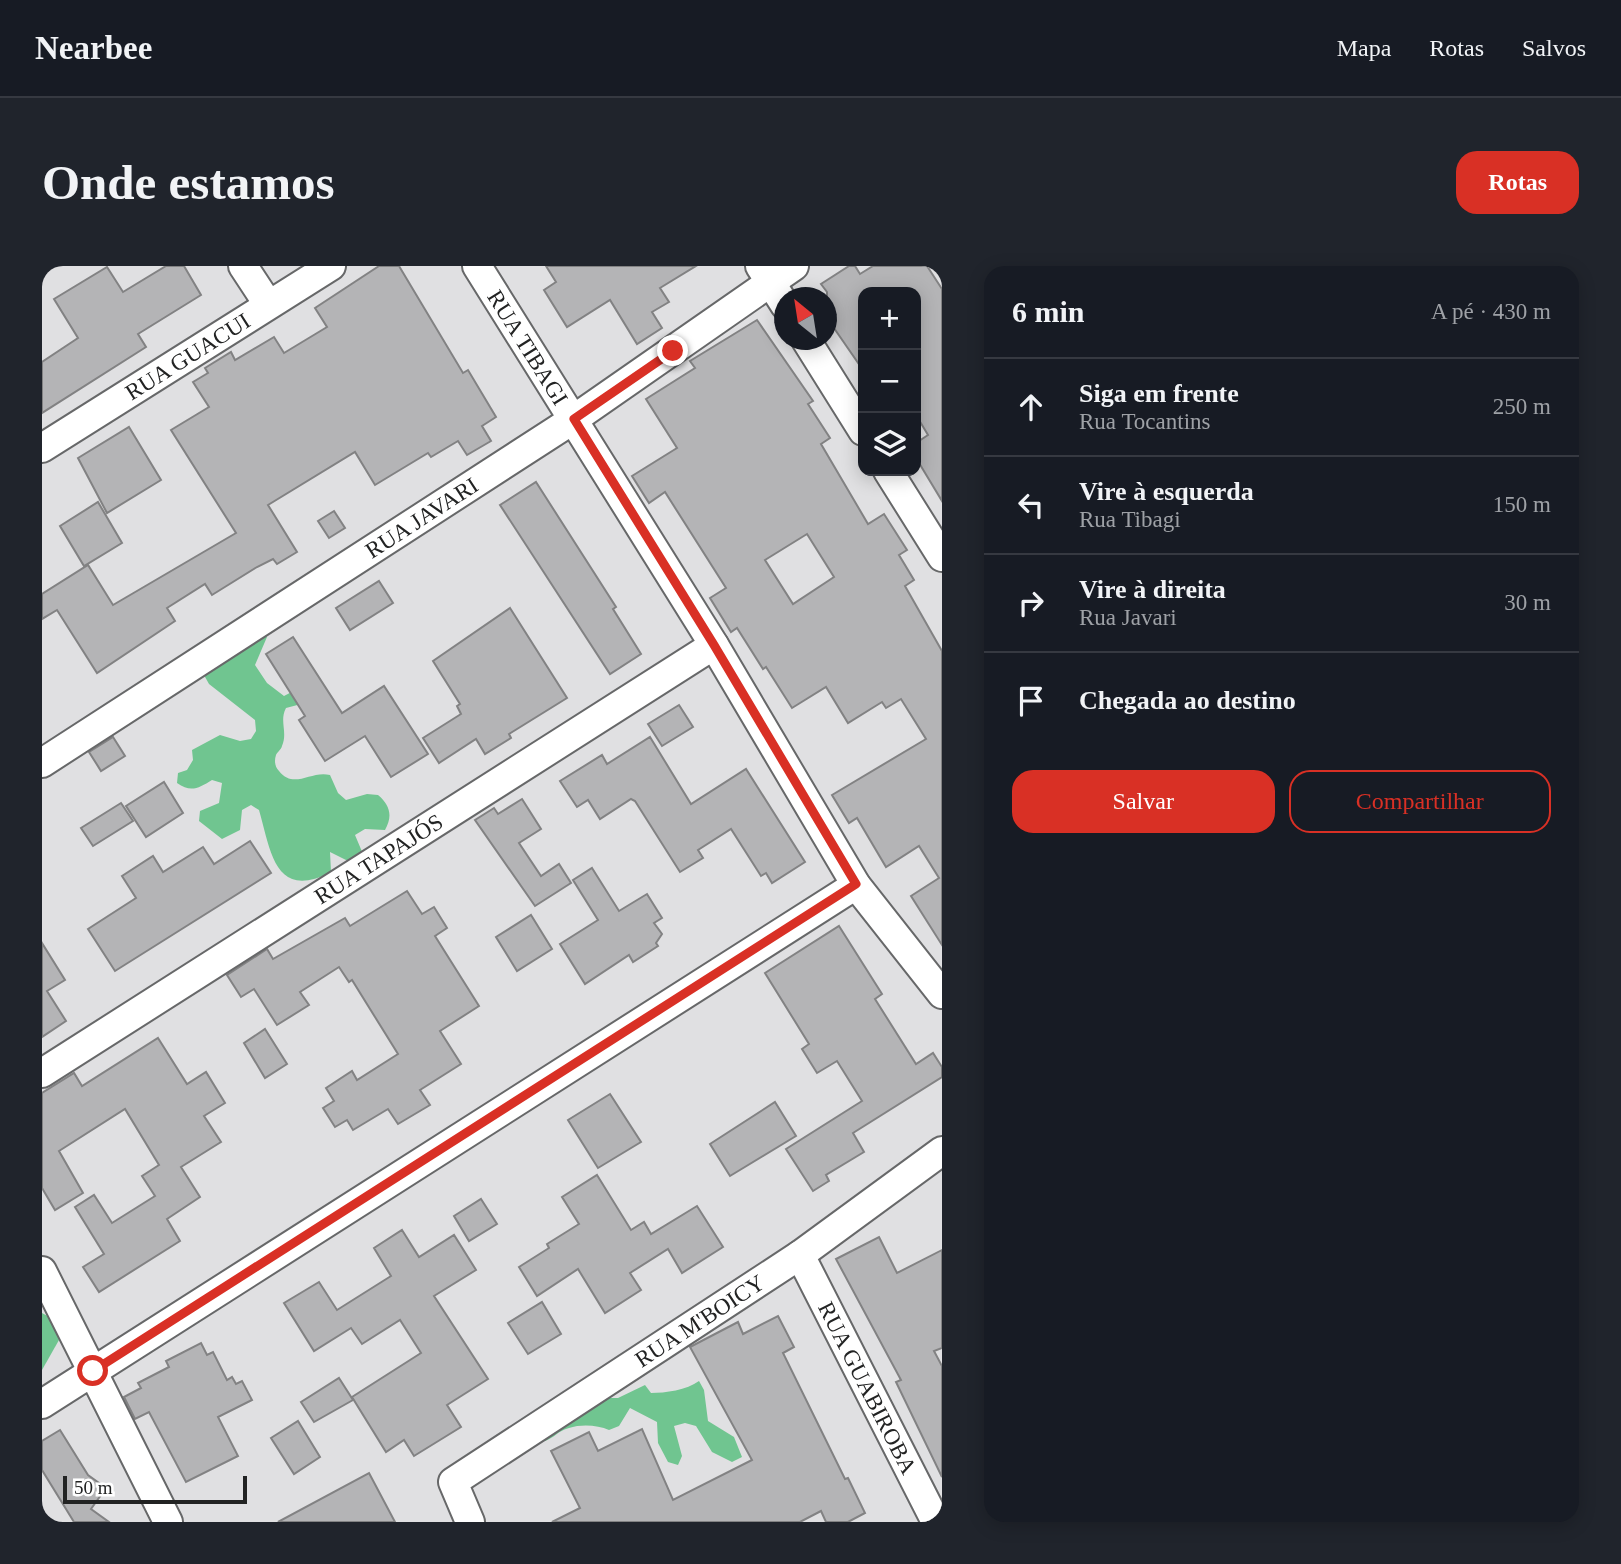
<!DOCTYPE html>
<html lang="pt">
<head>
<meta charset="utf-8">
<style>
  body { margin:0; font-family:Georgia,serif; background:#20242c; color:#f1f3f6 }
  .controls { position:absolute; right:21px; top:21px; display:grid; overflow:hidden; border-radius:14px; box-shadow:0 4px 18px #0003 }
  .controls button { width:63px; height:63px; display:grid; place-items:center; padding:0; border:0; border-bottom:2px solid #363941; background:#171b24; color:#f1f3f6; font:35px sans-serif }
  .compass { position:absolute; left:732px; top:21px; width:63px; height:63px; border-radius:50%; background:#171b24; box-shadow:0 4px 18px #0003; rotate:330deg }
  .scale { position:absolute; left:21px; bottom:18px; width:184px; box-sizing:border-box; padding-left:7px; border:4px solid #222323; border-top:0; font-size:19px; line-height:24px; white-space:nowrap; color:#222323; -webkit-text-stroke:5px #fff; paint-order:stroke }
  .stop { position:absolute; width:21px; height:21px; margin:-16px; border:5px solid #d93025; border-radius:50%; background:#fff }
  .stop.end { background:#d93025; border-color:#fff; box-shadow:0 2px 7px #0008 }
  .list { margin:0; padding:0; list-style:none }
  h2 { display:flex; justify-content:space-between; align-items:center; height:91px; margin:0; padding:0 28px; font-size:30px }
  h2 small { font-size:23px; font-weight:400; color:#9ea1a6 }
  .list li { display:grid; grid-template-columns:46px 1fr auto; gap:21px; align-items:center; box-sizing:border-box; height:98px; padding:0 28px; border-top:2px solid #363941 }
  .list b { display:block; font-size:26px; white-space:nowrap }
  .list p { margin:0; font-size:23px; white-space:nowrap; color:#9ea1a6 }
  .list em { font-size:23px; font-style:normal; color:#9ea1a6 }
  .actions { display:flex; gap:14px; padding:21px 28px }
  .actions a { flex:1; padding:16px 0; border:2px solid #d93025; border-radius:21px; text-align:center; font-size:24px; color:#d93025 }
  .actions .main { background:#d93025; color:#fff }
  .icon { flex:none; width:38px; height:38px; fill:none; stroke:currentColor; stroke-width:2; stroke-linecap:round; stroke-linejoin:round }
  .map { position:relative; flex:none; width:900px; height:1256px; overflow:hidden; border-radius:21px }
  header { display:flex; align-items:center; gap:42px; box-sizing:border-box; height:98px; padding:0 35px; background:#171b24; border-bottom:2px solid #363941 }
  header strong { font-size:33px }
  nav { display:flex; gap:38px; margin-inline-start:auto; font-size:24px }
  .intro { display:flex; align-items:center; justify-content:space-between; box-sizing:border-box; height:168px; padding:0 42px }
  h1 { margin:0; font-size:49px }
  .button { padding:18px 32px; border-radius:21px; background:#d93025; color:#fff; font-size:24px; font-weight:700 }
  main { display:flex; gap:42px; padding:0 42px }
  aside { flex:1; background:#171b24; border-radius:21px; box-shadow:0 4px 18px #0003 }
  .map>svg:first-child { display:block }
</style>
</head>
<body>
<header>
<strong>Nearbee</strong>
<nav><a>Mapa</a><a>Rotas</a><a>Salvos</a></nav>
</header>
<div class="intro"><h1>Onde estamos</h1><a class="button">Rotas</a></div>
<main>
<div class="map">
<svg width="900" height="1256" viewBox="0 0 900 1256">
  <rect width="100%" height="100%" fill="#e0e0e2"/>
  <g fill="#70c590">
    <path d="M218,365L225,371L213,399L225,417L242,430L263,419V437L244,442C237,455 246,466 240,480C239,484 235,486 234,489C232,495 233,501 237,505C252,524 269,504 288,509L296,527L304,534L325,528L336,529C348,539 351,550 343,564L323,563L313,569L321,588L315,595H306L288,586L289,606C233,635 229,586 217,544L209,539L200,544L198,564L180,573L157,555L158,545L177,537L180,517L170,514C157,522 149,527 135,517L136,507L145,504L151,494L150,484L178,469L198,475L209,473L214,465L213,454L167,418L158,402Z"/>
    <polygon points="0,1047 11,1053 17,1074 0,1104"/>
    <path d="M657,1115L662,1124L666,1155L692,1171L700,1191L690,1196L670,1186L654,1160L643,1157L632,1160L640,1190L636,1199L626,1196L616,1177L615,1156L588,1142L577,1160L567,1164C556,1159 539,1158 527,1162C514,1165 510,1176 496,1176L564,1132H576L603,1119L609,1127C623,1127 645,1124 657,1115Z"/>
  </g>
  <g fill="#b4b4b6" stroke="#828283" stroke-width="2" fill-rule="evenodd">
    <polygon points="124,0 142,0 159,29 96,68 104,81 0,147 0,96 36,72 12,33 65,1 81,26"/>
    <polygon points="337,0 357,0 421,107 426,104 454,151 440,160 449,175 425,189 416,175 389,191 386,187 333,219 313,186 226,239 255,286 235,298 231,293 215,301 170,329 163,318 125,342 133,355 55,407 15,344 0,353 0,328 46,299 71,339 194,267 129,164 167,141 151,116 166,107 163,102 189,86 193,94 232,71 242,87 285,61 273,42"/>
    <polygon points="504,0 654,0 618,22 627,36 610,46 620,62 595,78 568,34 525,61 502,24 514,16"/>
    <polygon points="807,0 813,0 818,8 831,0 885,0 900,23 900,235 874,192 874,177 886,169 874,149 874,26 821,26 821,104 785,52 785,26 779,18"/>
    <path d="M715,54L771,135L766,138L788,172L779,178L826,258L842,248L865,284L857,289L872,314L863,320L900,385V679L869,630L897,612L877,580L844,601L815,552L807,557L790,529L884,473L859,433L844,442L840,436L806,457L784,421L750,442L724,401L721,403L695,362L689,366L668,332L684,322L623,226L607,237L590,210L635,182L604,133L653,102L648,95ZM765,268L792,311L751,338L723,294Z"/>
    <polygon points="87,161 119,214 65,247 36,192"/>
    <polygon points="494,216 574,341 571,343 599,388 568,408 458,239"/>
    <polygon points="56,236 80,277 42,300 18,260"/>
    <polygon points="292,245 303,262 287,272 276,255"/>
    <polygon points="337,315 351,337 308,364 294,342"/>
    <polygon points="468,342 525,432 467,468 469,472 443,488 434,473 397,497 381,472 419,448 415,440 418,438 391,395"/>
    <polygon points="251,371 300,447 342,420 386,488 349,511 323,470 283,495 257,454 263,450 224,388"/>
    <polygon points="637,439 651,461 620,480 606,458"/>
    <polygon points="71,471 83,490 59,505 47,486"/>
    <polygon points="608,471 649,538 704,503 763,596 730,617 724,607 719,610 689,563 656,584 661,592 638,606 593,535 589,533 558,553 546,534 535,541 518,515 560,489 565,498"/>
    <polygon points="122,516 141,547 104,571 84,540"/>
    <polygon points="480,533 499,563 477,577 499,610 517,598 529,617 493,640 433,554 452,542 456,548"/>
    <polygon points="79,537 91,555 51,580 39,562"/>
    <polygon points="208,575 229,607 73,705 46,663 94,632 80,610 111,590 121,606 161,581 172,598"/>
    <polygon points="550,602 577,645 605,628 620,652 612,657 620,668 614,677 616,680 591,696 587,689 543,718 518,678 556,654 531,614"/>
    <polygon points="365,625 380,648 392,641 405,662 393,670 437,740 398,765 419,798 378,824 388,839 356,858 346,843 311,864 305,854 293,861 281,842 292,835 284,822 310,805 315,814 356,788 310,714 307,716 297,701 258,726 267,739 235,759 212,723 199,731 185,709 225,683 231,693 303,652 308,660"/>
    <polygon points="489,649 510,683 475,705 454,671"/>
    <polygon points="797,660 840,728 833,733 874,798 891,787 900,801 900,811 811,867 822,886 784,909 787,915 771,925 744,883 820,835 795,795 775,807 760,783 767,778 723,707"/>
    <polygon points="0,677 23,714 5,725 24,755 0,771"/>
    <polygon points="223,763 245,798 223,812 202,777"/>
    <polygon points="116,772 145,818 164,806 183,837 162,850 179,876 139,901 158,931 125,953 138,975 57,1026 41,1001 62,988 33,941 52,929 70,957 113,930 100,910 117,899 83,843 17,885 41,927 13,944 0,922 0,827 32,807 40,820"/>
    <polygon points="568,828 599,876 556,902 526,854"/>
    <polygon points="733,836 754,870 688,910 668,878"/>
    <polygon points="555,909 589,964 602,956 609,968 655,940 681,981 640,1007 626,983 588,1007 599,1024 563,1047 536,1003 495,1030 477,1001 507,982 505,978 537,958 520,931"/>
    <polygon points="439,933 455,958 427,975 412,950"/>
    <polygon points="360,964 377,991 412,969 434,1004 392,1030 446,1113 405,1139 419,1161 372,1190 362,1174 344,1186 310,1131 379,1087 358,1054 320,1078 309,1062 272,1085 242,1037 277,1016 295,1044 349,1010 332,982"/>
    <polygon points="837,971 855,1007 900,984 900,1082 892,1085 900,1100 900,1211 854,1116 859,1114 794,993"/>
    <polygon points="500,1036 519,1068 486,1088 466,1057"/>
    <polygon points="736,1050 752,1081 741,1087 803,1213 806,1212 823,1247 806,1256 784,1256 779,1245 758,1256 510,1256 538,1242 509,1185 547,1166 556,1185 600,1163 631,1234 710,1194 648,1081 696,1056 701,1068"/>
    <polygon points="159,1077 165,1089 171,1086 185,1114 190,1111 194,1118 200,1115 210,1134 176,1151 196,1190 144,1216 107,1146 93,1153 82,1131 99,1122 96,1117 127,1101 124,1095"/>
    <polygon points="297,1112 311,1134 272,1156 259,1136"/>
    <polygon points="256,1155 278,1191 252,1208 229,1172"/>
    <polygon points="18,1164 46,1209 64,1222 49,1243 67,1256 32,1256 0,1204 0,1175"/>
    <polygon points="327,1207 353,1256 236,1256"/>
  </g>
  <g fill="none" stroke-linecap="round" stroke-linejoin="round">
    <defs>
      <g id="minor">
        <polyline points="201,0 226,38"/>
        <path id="s1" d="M435,0L672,379L814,619L900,728"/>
        <polyline points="718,0 743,39"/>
        <polyline points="764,74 821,165"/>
        <path id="s2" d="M0,182L289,0"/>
        <polyline points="846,205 900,291"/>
        <path id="s3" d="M0,497L532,153L752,0"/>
        <path id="s4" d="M0,807L672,379"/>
        <path id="s5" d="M758,989L894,1256"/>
        <polyline points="0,1005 126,1256"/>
        <polyline points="0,1138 814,619"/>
        <path id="s6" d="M428,1256L411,1216L758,989L900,885"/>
      </g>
    </defs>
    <use href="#minor" stroke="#676869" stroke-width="32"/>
    <use href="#minor" stroke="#fff" stroke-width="28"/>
  </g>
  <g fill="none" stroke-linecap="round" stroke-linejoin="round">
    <polyline stroke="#d93025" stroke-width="9" points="51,1105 814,618 672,379 532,153 631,85"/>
  </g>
  <g text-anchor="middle" stroke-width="7" stroke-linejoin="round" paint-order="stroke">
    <g font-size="23" fill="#222323" stroke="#fff">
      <text dy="8" stroke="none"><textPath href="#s1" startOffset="96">RUA TIBAGI</textPath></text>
      <text dy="8" stroke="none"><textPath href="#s2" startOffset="172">RUA GUACUI</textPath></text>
      <text dy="8" stroke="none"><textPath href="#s3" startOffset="452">RUA JAVARI</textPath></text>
      <text dy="8" stroke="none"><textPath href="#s4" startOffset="399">RUA TAPAJÓS</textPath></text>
      <text dy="8" stroke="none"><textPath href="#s6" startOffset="338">RUA M'BOICY</textPath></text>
      <text dy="8" stroke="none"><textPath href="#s5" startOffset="149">RUA GUABIROBA</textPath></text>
    </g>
  </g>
</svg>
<div class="controls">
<button>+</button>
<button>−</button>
<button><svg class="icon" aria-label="layers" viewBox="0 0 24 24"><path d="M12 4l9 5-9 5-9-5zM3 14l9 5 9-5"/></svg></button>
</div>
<svg class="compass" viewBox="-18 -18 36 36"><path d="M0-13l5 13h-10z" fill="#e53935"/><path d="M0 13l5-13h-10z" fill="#9ea1a6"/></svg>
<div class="scale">50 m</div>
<div class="stop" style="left:51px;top:1105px"></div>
<div class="stop end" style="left:631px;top:85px"></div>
</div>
<aside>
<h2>6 min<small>A pé · 430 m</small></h2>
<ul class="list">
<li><svg class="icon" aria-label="ahead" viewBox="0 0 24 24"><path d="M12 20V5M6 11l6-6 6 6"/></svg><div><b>Siga em frente</b><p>Rua Tocantins</p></div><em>250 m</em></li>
<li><svg class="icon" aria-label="left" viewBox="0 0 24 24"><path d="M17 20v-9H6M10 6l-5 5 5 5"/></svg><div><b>Vire à esquerda</b><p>Rua Tibagi</p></div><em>150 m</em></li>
<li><svg class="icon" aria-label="right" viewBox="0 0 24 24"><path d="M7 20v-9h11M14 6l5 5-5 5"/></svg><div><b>Vire à direita</b><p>Rua Javari</p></div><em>30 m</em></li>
<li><svg class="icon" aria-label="arrive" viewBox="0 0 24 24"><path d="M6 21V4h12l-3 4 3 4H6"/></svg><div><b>Chegada ao destino</b></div></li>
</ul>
<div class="actions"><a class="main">Salvar</a><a>Compartilhar</a></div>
</aside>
</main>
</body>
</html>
